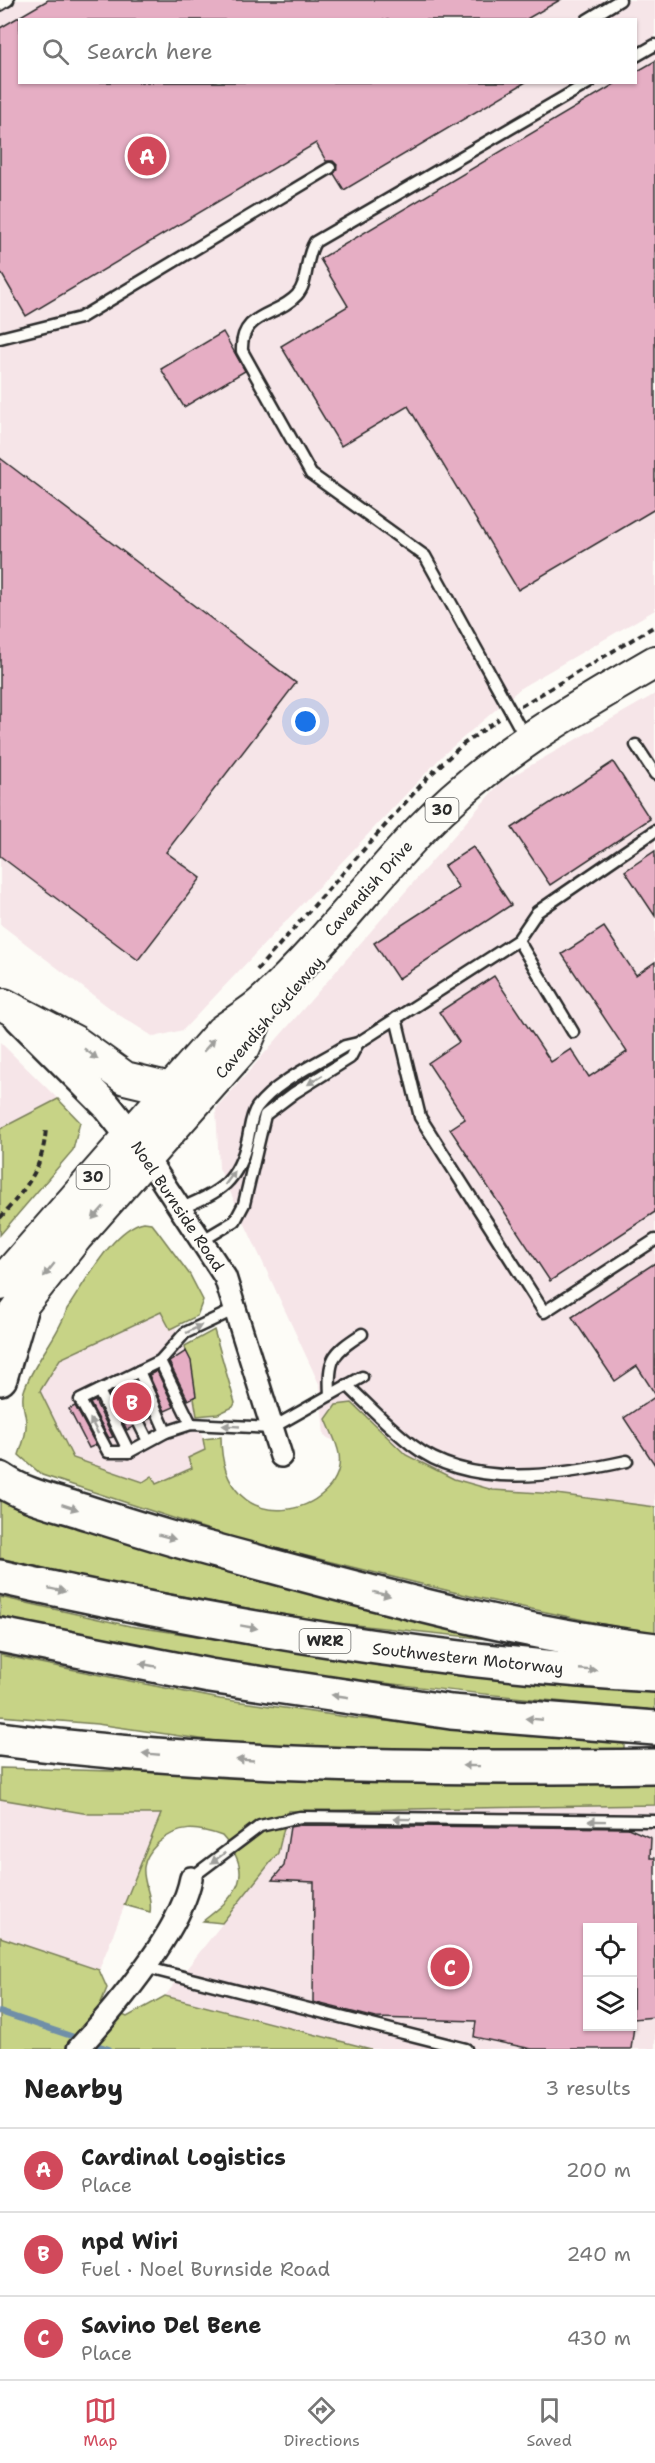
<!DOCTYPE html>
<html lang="en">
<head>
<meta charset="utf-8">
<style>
  body { margin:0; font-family:"Shantell Sans",sans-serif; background:#f6f6f6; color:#222 }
  .controls { position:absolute; right:18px; bottom:18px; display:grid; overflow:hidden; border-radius:0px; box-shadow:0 2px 4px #0004 }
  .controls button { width:54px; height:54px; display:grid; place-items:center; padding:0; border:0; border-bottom:2px solid #e0e0e0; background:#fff; color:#222; font:30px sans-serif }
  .you { position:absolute; left:306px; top:722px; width:21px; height:21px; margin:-15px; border:4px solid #fff; border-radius:50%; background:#1a73e8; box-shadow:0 0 0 9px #1a73e833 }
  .badge { display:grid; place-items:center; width:39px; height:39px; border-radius:50%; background:#d1495b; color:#fff; font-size:20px; font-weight:700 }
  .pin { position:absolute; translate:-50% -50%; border:3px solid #fff; box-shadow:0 2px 6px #0006 }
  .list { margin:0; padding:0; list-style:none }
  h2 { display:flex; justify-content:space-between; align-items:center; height:78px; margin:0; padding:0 24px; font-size:26px }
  h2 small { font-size:20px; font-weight:400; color:#767676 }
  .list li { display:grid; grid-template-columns:39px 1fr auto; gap:18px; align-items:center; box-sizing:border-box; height:84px; padding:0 24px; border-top:2px solid #e0e0e0 }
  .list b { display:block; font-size:22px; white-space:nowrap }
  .list p { margin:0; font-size:20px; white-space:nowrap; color:#767676 }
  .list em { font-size:20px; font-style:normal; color:#767676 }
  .icon { flex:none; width:33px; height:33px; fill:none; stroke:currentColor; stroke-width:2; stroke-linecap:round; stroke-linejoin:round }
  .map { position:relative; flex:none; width:655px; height:2049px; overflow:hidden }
  .search { position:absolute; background:#fff; box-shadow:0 2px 4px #0004; left:18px; right:18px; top:18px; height:66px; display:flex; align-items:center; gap:15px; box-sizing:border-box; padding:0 21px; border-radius:0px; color:#767676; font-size:22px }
  .sheet { height:330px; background:#fff }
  nav { display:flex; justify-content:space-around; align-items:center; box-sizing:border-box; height:84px; border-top:2px solid #e0e0e0; background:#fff; font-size:16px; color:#767676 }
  nav a { display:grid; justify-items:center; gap:3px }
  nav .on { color:#d1495b }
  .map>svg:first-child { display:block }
</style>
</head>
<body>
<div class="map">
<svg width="655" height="2049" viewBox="0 0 655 2049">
  <rect width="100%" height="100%" fill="#fdfcf7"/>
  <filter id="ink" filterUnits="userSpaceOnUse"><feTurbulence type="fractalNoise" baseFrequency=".0167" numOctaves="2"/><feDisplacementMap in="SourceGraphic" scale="12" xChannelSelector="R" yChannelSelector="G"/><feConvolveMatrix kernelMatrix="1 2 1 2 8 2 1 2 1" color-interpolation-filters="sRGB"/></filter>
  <g filter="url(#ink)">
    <g fill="#f6e5e8" fill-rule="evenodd">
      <path d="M0,0H655V610L522,687L443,755L183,1030L154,1037L119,1015L0,924ZM20,20H636V82H20Z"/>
      <polygon points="655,694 655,1598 324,1436 320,1386 219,1168 216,1109 500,783"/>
      <polygon points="0,1042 58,1099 0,1129"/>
      <polygon points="166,1305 186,1351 205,1450 188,1458 192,1467 156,1484 142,1482 73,1458 37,1385 63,1321"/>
      <polygon points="0,1799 89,1814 161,1814 99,1970 0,1937"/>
      <path d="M655,1805V2049H371L165,1996L278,1853L287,1811ZM588,1928H632V2026H588Z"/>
    </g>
    <g fill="#c7d386" stroke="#797f58" stroke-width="1.5">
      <polygon points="58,1099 80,1122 73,1150 0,1235 0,1129"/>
      <path d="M144,1222L151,1223L156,1229L190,1275L203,1300L197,1316L170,1329L161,1312L60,1359L40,1391L73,1458L143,1482L152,1476L156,1484L192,1468L188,1458L205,1450L203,1439L221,1437C221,1548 348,1514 339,1454C337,1442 330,1430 326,1419L336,1405L352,1403L406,1455L454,1479L493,1490L556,1494L655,1507V1635L470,1596L234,1538L42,1475L19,1455C22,1445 27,1434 26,1423C26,1412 20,1403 24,1391C33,1362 58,1338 67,1309C85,1283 113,1228 144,1222Z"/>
      <polygon points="214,1330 235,1403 233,1407 218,1414 197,1416 185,1346"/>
      <polygon points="0,1501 161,1553 371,1606 584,1649 318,1621 95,1580 0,1558"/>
      <path d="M0,1597L130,1626L416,1669L655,1691V1710C435,1691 216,1668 0,1618Z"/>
      <polygon points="0,1655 220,1699 354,1718 624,1744 624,1758 249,1746 97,1724 0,1716"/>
      <path d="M0,1768L151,1772L310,1781L655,1778V1805L288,1811L278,1853L222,1923L203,1921C238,1895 256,1874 222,1836C197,1827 179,1825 158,1843C152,1849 145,1858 144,1867C142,1883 153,1896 150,1912L124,1905L161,1814H89L0,1799Z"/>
      <polygon points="0,1937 99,1970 107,1988 100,2005 127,2017 165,1996 371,2049 0,2049"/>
    </g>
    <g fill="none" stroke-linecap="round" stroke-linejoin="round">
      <g stroke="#6f8fa8" stroke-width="6">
        <polyline points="0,2012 80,2039"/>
        <polyline points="90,2043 109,2049"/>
      </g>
    </g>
    <g fill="#e6aec4" stroke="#2b2b2b" stroke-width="1.5">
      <polygon points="48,0 560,0 525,20 20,20 20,82 526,82 344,190 334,174 337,165 333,161 326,161 316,143 26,316 0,271 0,28"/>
      <polygon points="655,61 655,509 518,590 408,406 341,446 281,346 348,306 320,259 618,82 636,82 636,72"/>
      <polygon points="223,332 245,371 184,407 161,369"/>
      <polygon points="0,458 296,683 166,852 201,878 138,960 0,856"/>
      <polygon points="613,762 650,819 550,885 512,828"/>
      <polygon points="473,847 511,905 398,979 374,943 459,888 444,866"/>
      <polygon points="655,851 655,916 625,871"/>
      <polygon points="604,927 636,975 655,962 655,1212 550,1281 450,1129 465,1119 428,1063 459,1042 439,1012 494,976 551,1062 571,1049 589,1077 627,1052 562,954"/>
      <polygon points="655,1263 655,1394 637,1366 615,1381 572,1317"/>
      <polygon points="186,1351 191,1361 196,1396 188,1400 169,1362"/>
      <polygon points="157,1371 174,1407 165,1411 149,1375"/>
      <polygon points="135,1381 151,1418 146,1420 128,1385"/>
      <polygon points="115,1391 133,1427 127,1430 109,1394"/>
      <polygon points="655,1397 655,1465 624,1418"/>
      <polygon points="95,1401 113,1437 109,1438 90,1403"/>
      <polygon points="75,1406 96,1445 89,1448 69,1409"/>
      <polygon points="301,1825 628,1828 651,1838 650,1858 655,1858 655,2017 633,2019 633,1928 588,1928 588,2026 634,2026 631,2049 532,2049 474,2037 476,2021 376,2018 313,2002 314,1882 272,1880 284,1866 290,1827"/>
    </g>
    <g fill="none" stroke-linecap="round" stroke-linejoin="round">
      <defs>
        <g id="lane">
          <polyline points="0,5 8,0"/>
          <polyline points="587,20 620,0"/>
          <polyline points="636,56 655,45"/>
          <polyline points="0,338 80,318 330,168"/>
          <path d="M526,739L425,556L311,474L242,351C240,312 277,317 297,295C309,282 304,260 315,242L590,82"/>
          <polyline points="636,745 655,774"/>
          <polyline points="518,940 573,1032"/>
          <polyline points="396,1018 420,1117 544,1312 655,1240"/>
          <path d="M182,1208C221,1191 238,1183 248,1138C250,1129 251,1115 257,1107C277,1081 316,1064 345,1046L358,1043L518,940L537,912L655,831"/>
          <polyline points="203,1240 235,1221 244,1204 265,1115 294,1093 350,1058 358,1043"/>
          <polyline points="236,1309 185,1333 160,1361 80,1400 108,1452 129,1452 166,1432 191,1424 272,1428 362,1377"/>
          <polyline points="160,1361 191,1424"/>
          <polyline points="139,1371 166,1432"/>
          <polyline points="118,1381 148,1441"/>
          <path d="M347,1385C368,1405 389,1427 412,1445C470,1490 560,1476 627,1461"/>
          <polyline points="99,1391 129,1452"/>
          <path d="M330,1395C328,1359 332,1353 362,1334"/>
          <polyline points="191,1878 260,1826 300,1817 655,1821"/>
          <polyline points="144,1967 466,2049"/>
        </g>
        <g id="street">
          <polyline points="147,1158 225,1277 281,1456"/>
          <path d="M78,2049C115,2008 181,1931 191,1878"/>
        </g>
        <polyline id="secondary" points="19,1018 106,1105 144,1153"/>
        <g id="primary">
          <polyline points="4,1005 75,1042 125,1078 171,1089"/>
          <path d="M0,1284L221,1032C236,1021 252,1012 265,1000C322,947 369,884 422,828C491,757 570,711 655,662"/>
          <polyline points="7,1324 76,1237 244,1047 264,1001"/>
        </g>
        <g id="highway">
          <polyline points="0,1378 22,1303"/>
          <path d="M0,1479C23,1495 50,1501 76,1509C117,1522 157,1535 198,1546C348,1586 500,1631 655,1650"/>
          <path d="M0,1577C216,1625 434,1663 655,1675"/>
          <polyline points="0,1635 210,1676 451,1712 655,1728"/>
          <path d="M0,1739C217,1767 437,1769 655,1766"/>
        </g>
      </defs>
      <use href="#lane" stroke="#2b2b2b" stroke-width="15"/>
      <use href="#street" stroke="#2b2b2b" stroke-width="26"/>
      <use href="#secondary" stroke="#2b2b2b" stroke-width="33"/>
      <use href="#primary" stroke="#2b2b2b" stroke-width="36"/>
      <use href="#highway" stroke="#2b2b2b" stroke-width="38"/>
      <g stroke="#2b2b2b" stroke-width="4" stroke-dasharray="6 4.5" stroke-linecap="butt">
        <polyline points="521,706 655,626"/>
        <polyline points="257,970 429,776 462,745 499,719"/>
        <path d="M0,1218C26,1188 43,1170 46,1128"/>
      </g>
      <use href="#lane" stroke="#fdfcf7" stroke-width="10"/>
      <use href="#street" stroke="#fdfcf7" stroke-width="21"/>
      <use href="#secondary" stroke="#fdfcf7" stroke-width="28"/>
      <use href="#primary" stroke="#fdfcf7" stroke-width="32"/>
      <use href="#highway" stroke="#fdfcf7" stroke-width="33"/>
    </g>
    <defs><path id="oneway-solid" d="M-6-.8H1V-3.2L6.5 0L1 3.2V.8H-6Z" transform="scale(1.5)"/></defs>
    <g fill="#9e9e9b">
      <use href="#oneway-solid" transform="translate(209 1045) rotate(-49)"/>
      <use href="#oneway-solid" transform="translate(91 1054) rotate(38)"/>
      <use href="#oneway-solid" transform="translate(315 1080) rotate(148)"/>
      <use href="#oneway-solid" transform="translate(230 1178) rotate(-54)"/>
      <use href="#oneway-solid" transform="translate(98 1213) rotate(132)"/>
      <use href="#oneway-solid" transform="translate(49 1270) rotate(129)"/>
      <use href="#oneway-solid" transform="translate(194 1329) rotate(-27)"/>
      <use href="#oneway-solid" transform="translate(94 1426) rotate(-118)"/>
      <use href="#oneway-solid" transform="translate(231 1426) rotate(-177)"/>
      <use href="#oneway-solid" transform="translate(70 1507) rotate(18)"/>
      <use href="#oneway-solid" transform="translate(167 1537) rotate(15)"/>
      <use href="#oneway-solid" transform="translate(57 1590) rotate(12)"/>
      <use href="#oneway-solid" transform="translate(382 1594) rotate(14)"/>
      <use href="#oneway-solid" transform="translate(249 1627) rotate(10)"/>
      <use href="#oneway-solid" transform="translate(148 1665) rotate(-169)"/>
      <use href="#oneway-solid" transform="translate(588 1670) rotate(5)"/>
      <use href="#oneway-solid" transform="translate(340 1696) rotate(-172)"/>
      <use href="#oneway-solid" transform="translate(534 1719) rotate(-175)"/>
      <use href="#oneway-solid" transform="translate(151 1754) rotate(-175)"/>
      <use href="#oneway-solid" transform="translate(245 1760) rotate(-177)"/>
      <use href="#oneway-solid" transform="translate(471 1766) rotate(-179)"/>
      <use href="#oneway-solid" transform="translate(402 1819) rotate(-179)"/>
      <use href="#oneway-solid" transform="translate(597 1821) rotate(-179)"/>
      <use href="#oneway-solid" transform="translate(218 1858) rotate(143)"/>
    </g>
  </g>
  <g text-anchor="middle" stroke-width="4.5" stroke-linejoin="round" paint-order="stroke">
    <g fill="#fdfcf7" stroke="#6a6a68" stroke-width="1.5">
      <rect x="425.5" y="798" width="33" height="24" rx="4.5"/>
      <rect x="76.5" y="1165" width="33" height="24" rx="4.5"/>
      <rect x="299.5" y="1629" width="51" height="24" rx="4.5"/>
    </g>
    <g font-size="15" font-weight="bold" fill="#2b2b2b">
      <text x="442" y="815">30</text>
      <text x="93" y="1182">30</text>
      <text x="325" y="1646">WRR</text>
    </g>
    <g font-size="16" fill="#2b2b2b" stroke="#fdfcf7">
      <text transform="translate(368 888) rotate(-48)" y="6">Cavendish Drive</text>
      <text transform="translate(269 1017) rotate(-49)" y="6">Cavendish Cycleway</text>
      <text transform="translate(178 1206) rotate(56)" y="6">Noel Burnside Road</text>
      <text transform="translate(468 1658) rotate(6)" y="6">Southwestern Motorway</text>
    </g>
  </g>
</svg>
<div class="controls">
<button><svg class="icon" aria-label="locate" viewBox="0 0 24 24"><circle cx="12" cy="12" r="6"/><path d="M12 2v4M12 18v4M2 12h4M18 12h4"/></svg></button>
<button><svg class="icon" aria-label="layers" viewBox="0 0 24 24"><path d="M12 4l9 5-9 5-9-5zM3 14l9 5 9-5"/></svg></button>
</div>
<div class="you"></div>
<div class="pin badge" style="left:147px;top:156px">A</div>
<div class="pin badge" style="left:132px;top:1402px">B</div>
<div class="pin badge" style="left:450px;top:1967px">C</div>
<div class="search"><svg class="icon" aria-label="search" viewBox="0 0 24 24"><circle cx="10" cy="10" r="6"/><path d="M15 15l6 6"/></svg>Search here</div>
</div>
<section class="sheet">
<h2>Nearby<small>3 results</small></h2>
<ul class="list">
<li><span class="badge">A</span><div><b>Cardinal Logistics</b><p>Place</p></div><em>200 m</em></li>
<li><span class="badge">B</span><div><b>npd Wiri</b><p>Fuel · Noel Burnside Road</p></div><em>240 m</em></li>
<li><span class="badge">C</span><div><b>Savino Del Bene</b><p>Place</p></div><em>430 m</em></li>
</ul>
</section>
<nav>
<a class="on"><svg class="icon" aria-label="map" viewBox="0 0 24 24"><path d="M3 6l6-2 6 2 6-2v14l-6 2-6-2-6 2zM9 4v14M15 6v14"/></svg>Map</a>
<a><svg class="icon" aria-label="directions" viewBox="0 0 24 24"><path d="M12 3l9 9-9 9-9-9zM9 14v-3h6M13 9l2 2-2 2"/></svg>Directions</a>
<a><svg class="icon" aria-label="saved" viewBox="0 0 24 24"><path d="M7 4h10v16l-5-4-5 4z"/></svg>Saved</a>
</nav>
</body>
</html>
